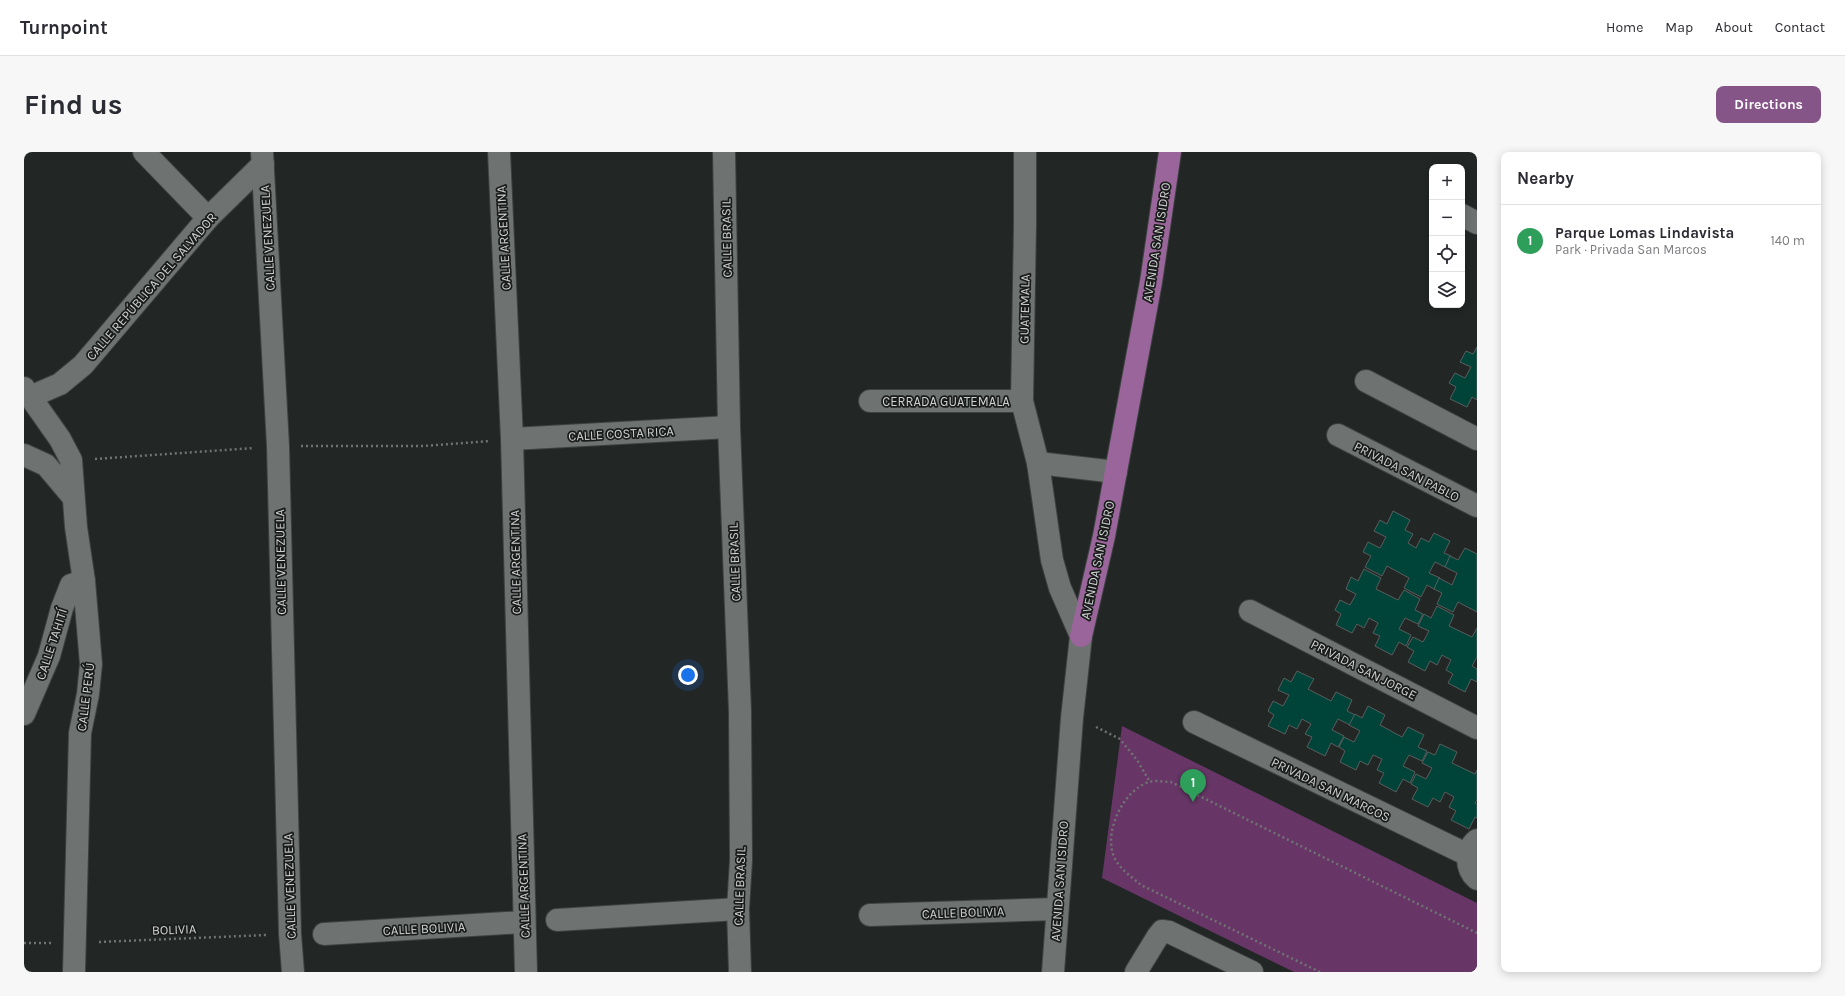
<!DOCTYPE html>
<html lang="en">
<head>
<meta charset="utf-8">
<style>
  body { margin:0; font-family:Karla,sans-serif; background:#f7f7f7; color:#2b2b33 }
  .controls { position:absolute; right:12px; top:12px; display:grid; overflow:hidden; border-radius:8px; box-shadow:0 2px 10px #0003 }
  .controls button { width:36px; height:36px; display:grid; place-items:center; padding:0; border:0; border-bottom:1px solid #e1e1e2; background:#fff; color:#2b2b33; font:20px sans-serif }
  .you { position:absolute; left:664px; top:523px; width:14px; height:14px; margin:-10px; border:3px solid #fff; border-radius:50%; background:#1a73e8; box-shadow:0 0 0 6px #1a73e833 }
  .badge { display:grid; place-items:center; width:26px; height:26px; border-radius:50%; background:#855588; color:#fff; font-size:13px; font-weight:700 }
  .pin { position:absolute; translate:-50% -33px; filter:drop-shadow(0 1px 2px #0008) }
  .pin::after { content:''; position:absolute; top:21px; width:14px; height:12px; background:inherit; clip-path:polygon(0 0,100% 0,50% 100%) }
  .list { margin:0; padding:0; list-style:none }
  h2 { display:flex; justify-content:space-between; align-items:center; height:52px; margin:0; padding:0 16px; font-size:17px }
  h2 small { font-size:13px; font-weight:400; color:#7c7c81 }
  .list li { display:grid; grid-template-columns:26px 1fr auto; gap:12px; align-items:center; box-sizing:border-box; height:72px; padding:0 16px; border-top:1px solid #e1e1e2 }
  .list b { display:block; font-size:15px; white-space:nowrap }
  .list p { margin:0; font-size:13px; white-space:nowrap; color:#7c7c81 }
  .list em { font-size:13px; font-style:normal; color:#7c7c81 }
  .icon { flex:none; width:22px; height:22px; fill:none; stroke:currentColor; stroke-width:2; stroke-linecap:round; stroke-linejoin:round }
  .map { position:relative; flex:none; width:1453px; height:820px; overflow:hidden; border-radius:8px }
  header { display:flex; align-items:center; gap:24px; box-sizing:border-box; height:56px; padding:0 20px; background:#fff; border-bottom:1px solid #e1e1e2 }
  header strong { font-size:19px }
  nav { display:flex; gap:22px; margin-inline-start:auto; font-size:14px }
  .intro { display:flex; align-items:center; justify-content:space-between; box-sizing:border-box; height:96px; padding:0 24px }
  h1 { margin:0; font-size:28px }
  .button { padding:10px 18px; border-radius:8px; background:#855588; color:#fff; font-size:14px; font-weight:700 }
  main { display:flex; gap:24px; padding:0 24px }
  aside { flex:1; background:#fff; border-radius:8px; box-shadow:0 2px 10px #0003 }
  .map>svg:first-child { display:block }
</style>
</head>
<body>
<header>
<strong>Turnpoint</strong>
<nav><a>Home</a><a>Map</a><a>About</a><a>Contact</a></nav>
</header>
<div class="intro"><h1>Find us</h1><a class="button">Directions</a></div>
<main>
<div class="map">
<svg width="1453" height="820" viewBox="0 0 1453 820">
  <rect width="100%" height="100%" fill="#222625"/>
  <polygon fill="#673666" points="1098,574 1453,751 1453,820 1270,820 1078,726"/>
  <g fill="#004439" stroke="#595e5d">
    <polygon points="1453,195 1453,248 1448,245 1443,255 1426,247 1432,235 1425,231 1431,221 1441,226 1447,215 1436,210 1442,199 1449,202"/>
    <polygon points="1369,359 1386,368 1381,378 1389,382 1384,391 1392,396 1397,386 1405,390 1410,381 1426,389 1420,401 1427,404 1421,415 1411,410 1405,421 1416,426 1410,437 1403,433 1397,445 1380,436 1385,426 1363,414 1358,424 1341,415 1347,404 1339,400 1344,390 1356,396 1362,385 1350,379 1356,368 1363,372"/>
    <polygon points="1441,396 1453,402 1453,460 1434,450 1429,460 1413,452 1418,441 1410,437 1415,426 1428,433 1433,421 1421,415 1426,404 1434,408"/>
    <polygon points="1340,417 1357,426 1352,437 1374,448 1380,438 1396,447 1391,458 1399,462 1394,472 1381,466 1375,477 1387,483 1382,494 1375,490 1368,503 1351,494 1356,484 1349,481 1354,471 1345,466 1340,476 1333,472 1328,481 1312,473 1317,462 1311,458 1316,448 1326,453 1332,442 1322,437 1327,425 1334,429"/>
    <polygon points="1413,454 1430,463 1425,474 1448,485 1453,476 1453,505 1448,514 1453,517 1453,530 1447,527 1441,540 1424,531 1429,522 1422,518 1427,508 1418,503 1413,513 1406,509 1401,519 1384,510 1390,499 1383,495 1389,485 1399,490 1405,479 1394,474 1400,462 1407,466"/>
    <polygon points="1273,519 1290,527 1284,537 1307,549 1312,540 1328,548 1323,559 1331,563 1326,573 1314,567 1308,578 1320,584 1314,595 1307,591 1301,604 1283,595 1288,585 1281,582 1287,572 1278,567 1273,577 1265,573 1261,582 1244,574 1250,563 1244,559 1249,549 1259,554 1265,543 1254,538 1260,526 1267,530"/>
    <polygon points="1344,554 1361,563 1356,573 1378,585 1384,575 1400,583 1394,595 1403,599 1398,609 1385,603 1379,614 1391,620 1386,631 1379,627 1372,640 1355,631 1360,621 1353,618 1358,607 1349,603 1344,613 1336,609 1332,618 1316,610 1321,599 1315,595 1320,585 1330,590 1336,579 1325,573 1331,562 1338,566"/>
    <polygon points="1416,592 1433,600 1428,611 1451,622 1453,618 1453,648 1451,651 1453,652 1453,666 1451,665 1445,677 1427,668 1432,659 1425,655 1430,645 1421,640 1416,650 1409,646 1404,655 1388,647 1394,636 1387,632 1392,622 1402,627 1408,616 1398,611 1404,600 1411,603"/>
  </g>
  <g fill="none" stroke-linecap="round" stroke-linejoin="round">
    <defs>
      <g id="minor">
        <polyline points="120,0 184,66"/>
        <polyline points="238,0 254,294 266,782 269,820"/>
        <polyline points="475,0 488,287 502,820"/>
        <polyline points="700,0 705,275 716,559 717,708 714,757 716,820"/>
        <polyline points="1001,0 1001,73 998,249 1014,311 1028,408 1036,436 1057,484 1048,566 1029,820"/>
        <polyline points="1438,63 1453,71"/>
        <polyline points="1342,229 1453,287"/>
        <polyline points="0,236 36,287 47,308 52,375 60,429 67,512 64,542 56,581 50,820"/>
        <polyline points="6,245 36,232 59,213 184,66 239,12"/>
        <polyline points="846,249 998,249"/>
        <polyline points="1314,283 1453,354"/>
        <polyline points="488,287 705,275"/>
        <polyline points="0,303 22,313 49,345"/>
        <polyline points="1014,311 1092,320"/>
        <polyline points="1226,459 1453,576"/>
        <polyline points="0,562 25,504 38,456 47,433 60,429"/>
        <polyline points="1170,570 1444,703"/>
        <path d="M1453,688C1441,698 1441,716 1453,727"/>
        <polyline points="846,763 1033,757"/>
        <polyline points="533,768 714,757"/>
        <polyline points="300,782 500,770"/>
        <polyline points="1112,820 1134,784 1138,779 1145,780 1228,820"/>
      </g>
      <polyline id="major" points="1057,484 1080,384 1127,130 1146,0"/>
    </defs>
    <use href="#minor" stroke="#3e4241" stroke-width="24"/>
    <use href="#major" stroke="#3e4241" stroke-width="24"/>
    <g stroke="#707373" stroke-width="2.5" stroke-dasharray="2 3" stroke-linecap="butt">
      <polyline points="277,294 399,294 466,289"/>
      <polyline points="71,307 230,296"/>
      <polyline points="1072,575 1096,587 1113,608 1126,630"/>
      <polyline points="75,790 242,783"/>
      <polyline points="0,791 28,791"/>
      <path d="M1296,820L1117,733C1108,725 1097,718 1091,707C1078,682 1099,638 1125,630C1132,628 1140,630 1147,630L1453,781"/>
    </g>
    <use href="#minor" stroke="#6e7271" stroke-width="22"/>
    <use href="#major" stroke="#9a659a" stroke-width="22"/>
  </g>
  <g text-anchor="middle" stroke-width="3.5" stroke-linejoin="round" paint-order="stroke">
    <g font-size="13" fill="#d0d2d2" stroke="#191c1b">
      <text transform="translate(243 86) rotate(-93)" y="5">CALLE VENEZUELA</text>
      <text transform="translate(479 86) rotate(-93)" y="5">CALLE ARGENTINA</text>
      <text transform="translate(702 86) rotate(-91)" y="5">CALLE BRASIL</text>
      <text transform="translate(1132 90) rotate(-81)" y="5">AVENIDA SAN ISIDRO</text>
      <text transform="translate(127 134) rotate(-49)" y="5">CALLE REPÚBLICA DEL SALVADOR</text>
      <text transform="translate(1000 157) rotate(-89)" y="5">GUATEMALA</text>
      <text x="922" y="254">CERRADA GUATEMALA</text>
      <text transform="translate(597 281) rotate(-3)" y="5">CALLE COSTA RICA</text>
      <text transform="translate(1383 319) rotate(27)" y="5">PRIVADA SAN PABLO</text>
      <text transform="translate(1073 408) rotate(-78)" y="5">AVENIDA SAN ISIDRO</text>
      <text transform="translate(256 410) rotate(-91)" y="5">CALLE VENEZUELA</text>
      <text transform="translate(491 410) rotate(-91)" y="5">CALLE ARGENTINA</text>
      <text transform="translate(710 410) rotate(-92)" y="5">CALLE BRASIL</text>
      <text transform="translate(27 492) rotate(-72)" y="5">CALLE TAHITÍ</text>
      <text transform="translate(1340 517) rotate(27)" y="5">PRIVADA SAN JORGE</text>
      <text transform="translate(61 545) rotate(-83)" y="5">CALLE PERÚ</text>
      <text transform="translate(1307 637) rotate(26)" y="5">PRIVADA SAN MARCOS</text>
      <text transform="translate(1035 729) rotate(-86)" y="5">AVENIDA SAN ISIDRO</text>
      <text transform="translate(265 734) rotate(-92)" y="5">CALLE VENEZUELA</text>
      <text transform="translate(499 734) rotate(-92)" y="5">CALLE ARGENTINA</text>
      <text transform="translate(715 734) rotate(-88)" y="5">CALLE BRASIL</text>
      <text transform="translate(939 760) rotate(-2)" y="5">CALLE BOLIVIA</text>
      <text transform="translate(400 776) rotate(-3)" y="5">CALLE BOLIVIA</text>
      <text transform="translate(150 777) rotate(-2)" y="5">BOLIVIA</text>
    </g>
  </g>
</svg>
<div class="controls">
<button>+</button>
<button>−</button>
<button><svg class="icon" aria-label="locate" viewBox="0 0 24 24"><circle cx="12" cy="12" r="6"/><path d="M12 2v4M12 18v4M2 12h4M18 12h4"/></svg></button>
<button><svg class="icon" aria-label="layers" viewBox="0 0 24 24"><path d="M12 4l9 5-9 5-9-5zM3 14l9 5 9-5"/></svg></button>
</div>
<div class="you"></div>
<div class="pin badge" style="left:1169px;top:650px;background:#2e9e5b">1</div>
</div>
<aside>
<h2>Nearby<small></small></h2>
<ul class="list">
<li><span class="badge" style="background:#2e9e5b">1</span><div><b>Parque Lomas Lindavista</b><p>Park · Privada San Marcos</p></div><em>140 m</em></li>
</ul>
</aside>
</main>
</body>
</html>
